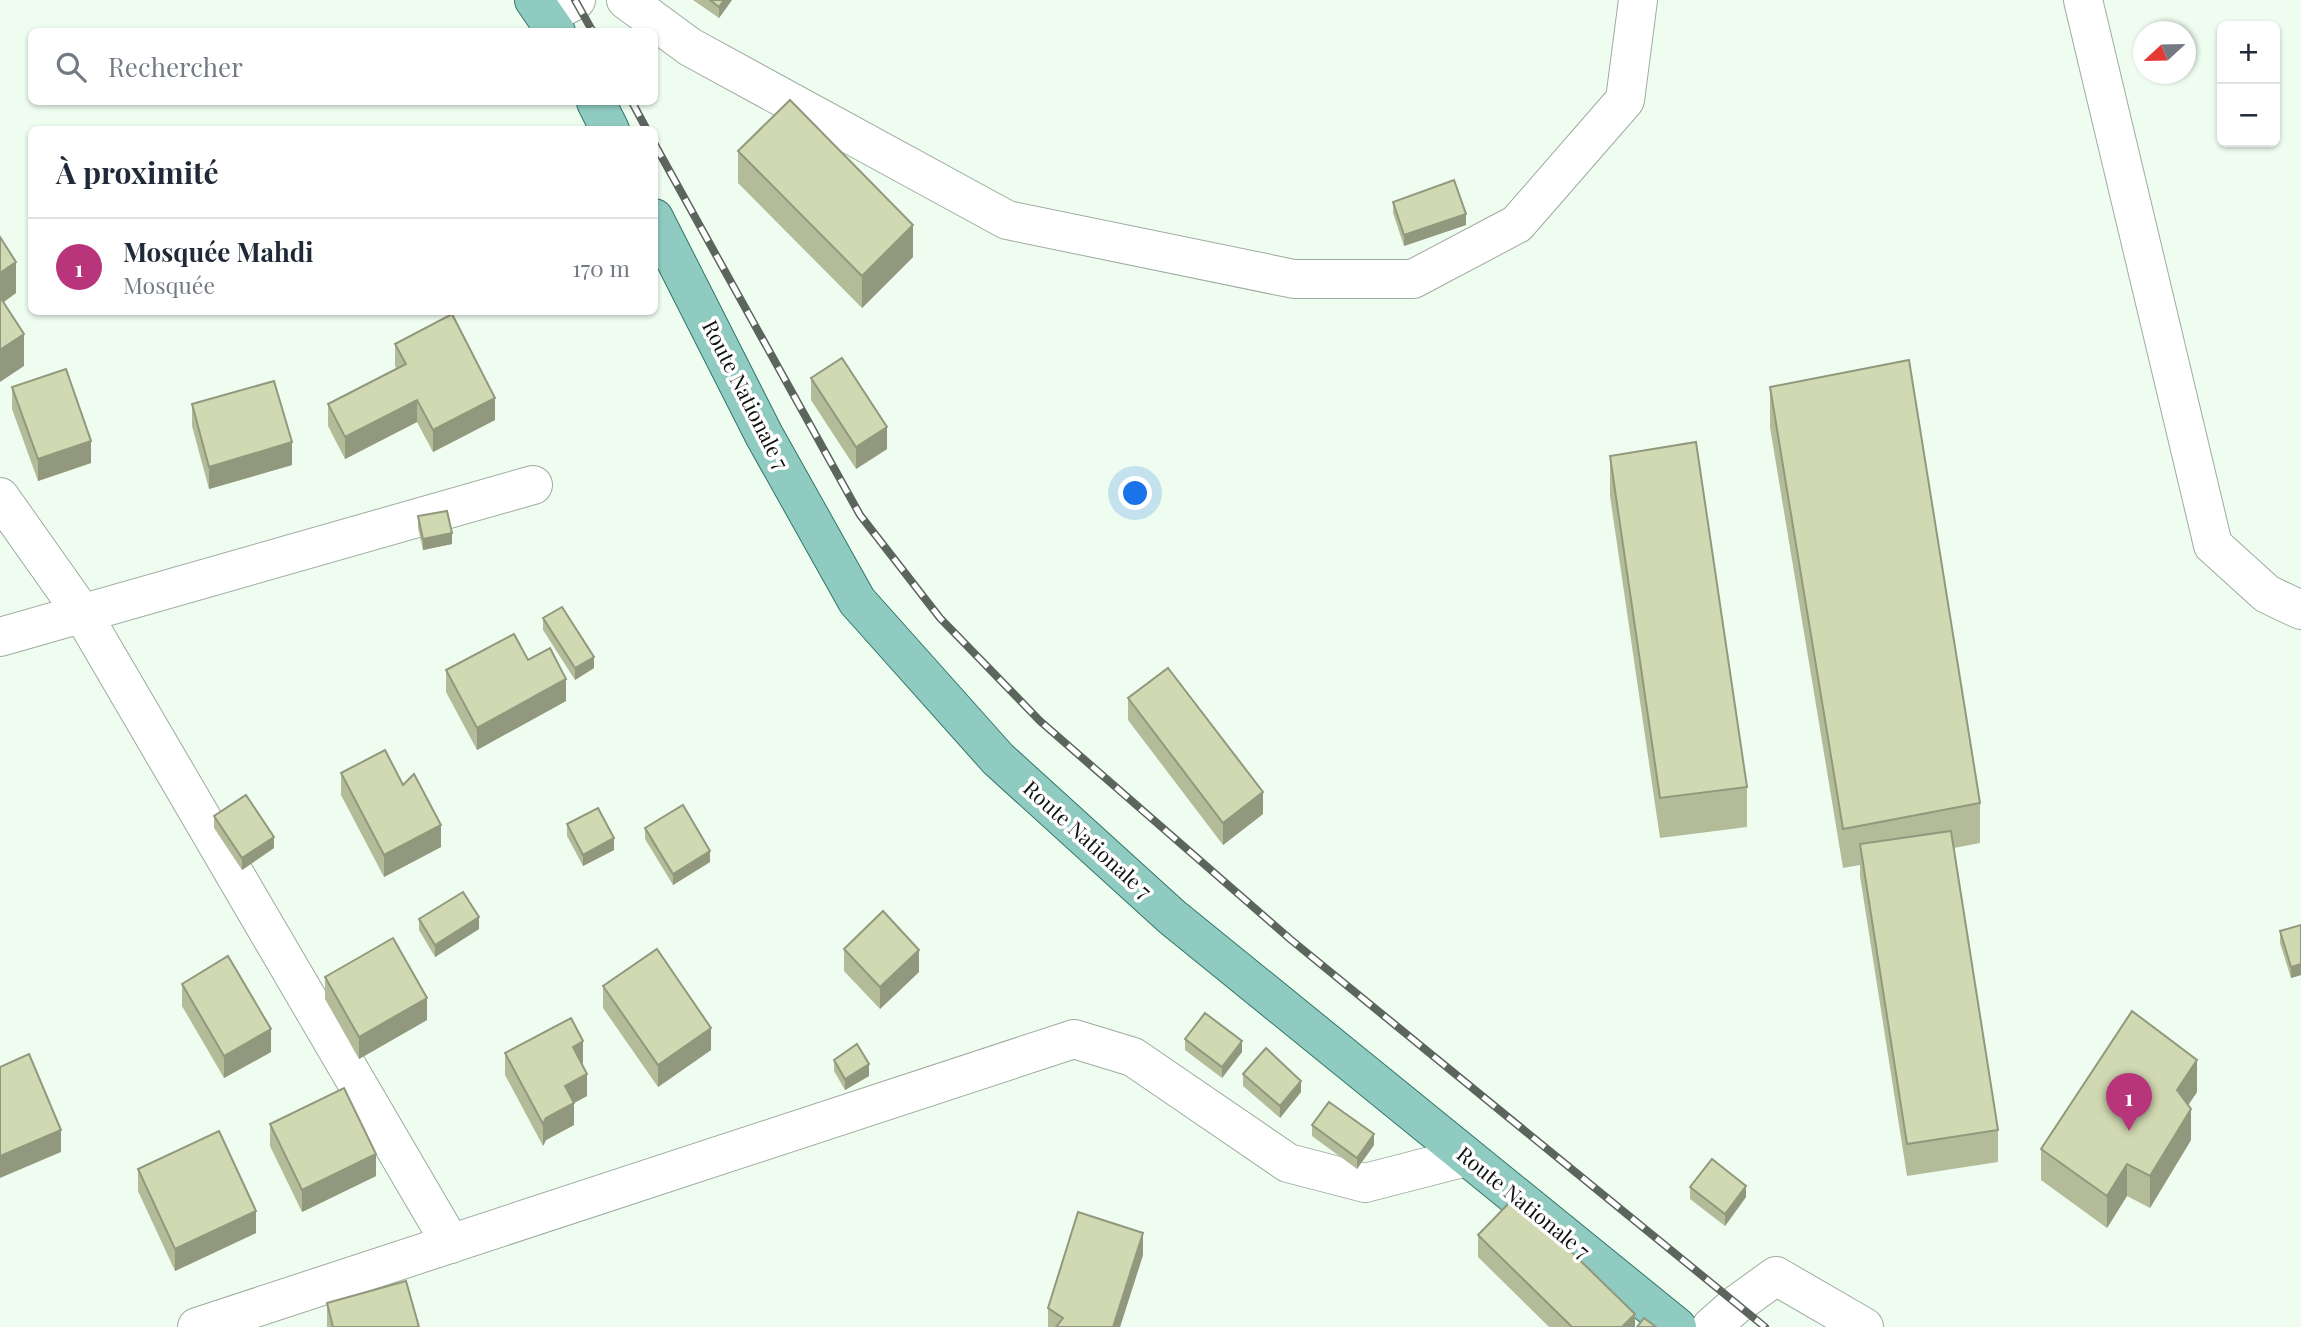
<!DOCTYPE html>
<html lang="fr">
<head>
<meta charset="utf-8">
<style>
  body { margin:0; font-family:"Playfair Display",serif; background:#f2f2f3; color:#1f2937 }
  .controls { position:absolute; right:21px; top:21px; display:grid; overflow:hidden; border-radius:10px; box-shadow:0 2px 5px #0004 }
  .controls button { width:63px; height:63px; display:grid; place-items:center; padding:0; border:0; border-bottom:2px solid #e0e1e3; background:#fff; color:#1f2937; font:35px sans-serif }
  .compass { position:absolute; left:2133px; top:21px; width:63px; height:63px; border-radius:50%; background:#fff; box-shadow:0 2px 5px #0004; rotate:248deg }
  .you { position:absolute; left:1136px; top:494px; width:24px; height:24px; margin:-18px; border:5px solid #fff; border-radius:50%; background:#1a73e8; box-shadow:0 0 0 10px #1a73e833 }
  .badge { display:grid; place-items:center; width:46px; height:46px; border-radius:50%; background:#b9357b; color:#fff; font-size:23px; font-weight:700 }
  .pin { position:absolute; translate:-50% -58px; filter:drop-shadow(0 2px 4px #0008) }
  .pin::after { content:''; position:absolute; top:37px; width:24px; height:21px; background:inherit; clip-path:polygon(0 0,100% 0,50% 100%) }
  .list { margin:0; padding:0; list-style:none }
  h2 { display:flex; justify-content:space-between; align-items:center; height:91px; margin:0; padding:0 28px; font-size:30px }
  h2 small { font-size:23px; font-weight:400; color:#747a83 }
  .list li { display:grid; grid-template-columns:46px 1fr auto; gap:21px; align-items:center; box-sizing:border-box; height:98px; padding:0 28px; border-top:2px solid #e0e1e3 }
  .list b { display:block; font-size:26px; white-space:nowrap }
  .list p { margin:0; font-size:23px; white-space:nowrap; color:#747a83 }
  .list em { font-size:23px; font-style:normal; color:#747a83 }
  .icon { flex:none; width:38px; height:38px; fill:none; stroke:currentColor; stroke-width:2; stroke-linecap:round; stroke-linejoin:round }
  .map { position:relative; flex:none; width:2301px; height:1327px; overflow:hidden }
  .search { position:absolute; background:#fff; box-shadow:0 2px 5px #0004; left:28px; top:28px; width:630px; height:77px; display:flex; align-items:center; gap:18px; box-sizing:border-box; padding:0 24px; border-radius:10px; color:#747a83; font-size:26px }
  .panel { position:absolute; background:#fff; box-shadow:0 2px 5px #0004; left:28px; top:126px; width:630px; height:189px; border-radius:10px }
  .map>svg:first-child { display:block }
</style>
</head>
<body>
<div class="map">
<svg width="2301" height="1327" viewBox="0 0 2301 1327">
  <rect width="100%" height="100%" fill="#effdf0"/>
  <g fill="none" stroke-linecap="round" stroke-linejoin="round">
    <defs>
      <g id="minor">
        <polyline points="626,0 690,47 1007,220 1294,279 1413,279 1517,224 1625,100 1638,0"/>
        <polyline points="2083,0 2213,545 2267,594 2301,610"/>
        <polyline points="546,16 576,0"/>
        <polyline points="0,497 82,613 451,1244"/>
        <polyline points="0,637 533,485"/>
        <polyline points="197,1327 1074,1039 1133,1057 1288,1163 1365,1183 1466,1157"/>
        <polyline points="1711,1327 1736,1305 1776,1276 1864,1327"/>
      </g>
      <g id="major">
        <polyline points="534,0 556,32"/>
        <polyline points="596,102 610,130"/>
        <polyline points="654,218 764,435 857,601 998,759 1172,917 1677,1327"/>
      </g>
    </defs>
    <use href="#minor" stroke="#9eab9f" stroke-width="40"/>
    <use href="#major" stroke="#327568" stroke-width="40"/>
    <use href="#minor" stroke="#fff" stroke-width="38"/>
    <use href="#major" stroke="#8fcbc1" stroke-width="38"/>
    <defs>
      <g id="rail">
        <polyline points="575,0 593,32"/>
        <polyline points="632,102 647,130"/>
        <polyline points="654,143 860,515 940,618 1040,721 1290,939 1765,1327"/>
      </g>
    </defs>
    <use href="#rail" stroke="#5c655d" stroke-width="8"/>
    <use href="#rail" stroke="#fff" stroke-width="5" stroke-dasharray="16" stroke-linecap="butt"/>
  </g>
  <g fill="#b4bb99">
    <polygon points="693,0 732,0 719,18"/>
    <polygon points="738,151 913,257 862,308 738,183"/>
    <polygon points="1393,202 1466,225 1404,246 1393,213"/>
    <polygon points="395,344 495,420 433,452 417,422 345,459 328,426 328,404 397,369 395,366"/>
    <polygon points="811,378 887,449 856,469 811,400"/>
    <polygon points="12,387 91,463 38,481 12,409"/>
    <polygon points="1770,387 1980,803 1980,843 1954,848 1998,1130 1998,1162 1907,1176 1860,876 1860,865 1843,868 1770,427"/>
    <polygon points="192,404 292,465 209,489 192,426"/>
    <polygon points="1610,456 1747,787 1747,827 1660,838 1610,496"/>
    <polygon points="418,516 452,544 423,550 418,528"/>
    <polygon points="543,618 594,668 575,680 543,630"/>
    <polygon points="528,660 566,701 477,750 446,692 446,670"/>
    <polygon points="1128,698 1263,814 1223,845 1128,720"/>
    <polygon points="341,773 403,785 441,847 384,877 341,795"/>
    <polygon points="214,816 274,848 242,870 214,828"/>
    <polygon points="567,824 614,850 583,866 567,836"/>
    <polygon points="645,828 710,862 673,885 645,839"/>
    <polygon points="419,919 479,929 435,957 419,930"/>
    <polygon points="2301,925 2301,975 2291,978 2280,943 2280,931"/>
    <polygon points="844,949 919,972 880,1009 844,971"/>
    <polygon points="325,977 427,1020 359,1059 325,999"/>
    <polygon points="182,984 271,1052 224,1078 182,1006"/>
    <polygon points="603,986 711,1050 658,1087 603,1008"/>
    <polygon points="1185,1039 1242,1052 1222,1078 1185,1050"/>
    <polygon points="505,1053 583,1063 582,1064 587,1096 574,1103 574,1125 546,1140 543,1146 505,1075"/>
    <polygon points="834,1060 869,1076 845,1090 834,1071"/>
    <polygon points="1243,1074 1301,1092 1280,1118 1243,1086"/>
    <polygon points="2197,1092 2188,1105 2191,1140 2150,1208 2127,1196 2107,1228 2041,1180 2041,1149"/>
    <polygon points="270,1124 376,1176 302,1212 270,1146"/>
    <polygon points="1312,1125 1374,1145 1357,1169 1312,1136"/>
    <polygon points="138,1169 256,1233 175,1271 138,1191"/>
    <polygon points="1690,1187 1746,1197 1725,1226 1690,1199"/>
    <polygon points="1478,1235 1635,1327 1549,1327 1478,1257"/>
    <polygon points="1143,1255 1120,1327 1048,1327 1048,1308"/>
    <polygon points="327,1303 419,1327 327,1327"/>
  </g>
  <g fill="#92987d">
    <polygon points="724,0 732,0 719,18 719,7"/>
    <polygon points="1466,214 1466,225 1404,246 1404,235"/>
    <polygon points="913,225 913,257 862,308 862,276"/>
    <polygon points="16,262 16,293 0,305 0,273"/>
    <polygon points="24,334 24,366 0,382 0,350"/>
    <polygon points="495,398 495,420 433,452 433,430"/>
    <polygon points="417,400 417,422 345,459 345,437"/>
    <polygon points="887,427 887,449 856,469 856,447"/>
    <polygon points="91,441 91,463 38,481 38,459"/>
    <polygon points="292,442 292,465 209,489 209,467"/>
    <polygon points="452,533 452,544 423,550 423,539"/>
    <polygon points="594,657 594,668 575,680 575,668"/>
    <polygon points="566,679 566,701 477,750 477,728"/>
    <polygon points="1263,792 1263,814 1223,845 1223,823"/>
    <polygon points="441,825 441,847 384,877 384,855"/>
    <polygon points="274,837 274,848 242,870 242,858"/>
    <polygon points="614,838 614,850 583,866 583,855"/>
    <polygon points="710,851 710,862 673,885 673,874"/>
    <polygon points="479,917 479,929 435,957 435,945"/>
    <polygon points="919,950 919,972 880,1009 880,987"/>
    <polygon points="2301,964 2301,975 2291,978 2291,967"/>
    <polygon points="427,998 427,1020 359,1059 359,1037"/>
    <polygon points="711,1028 711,1050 658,1087 658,1065"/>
    <polygon points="271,1029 271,1052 224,1078 224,1056"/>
    <polygon points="583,1041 583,1063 573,1069 573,1047"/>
    <polygon points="1242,1041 1242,1052 1222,1078 1222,1067"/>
    <polygon points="2197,1060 2197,1092 2177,1122 2177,1090"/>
    <polygon points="869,1064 869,1076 845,1090 845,1079"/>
    <polygon points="587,1074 587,1096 574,1103 574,1125 546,1140 543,1146 543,1124 565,1086"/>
    <polygon points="1301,1081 1301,1092 1280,1118 1280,1106"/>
    <polygon points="2191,1109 2191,1140 2150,1208 2150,1176"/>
    <polygon points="61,1130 61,1152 0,1178 0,1156"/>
    <polygon points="1374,1134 1374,1145 1357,1169 1357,1158"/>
    <polygon points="376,1154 376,1176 302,1212 302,1190"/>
    <polygon points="2127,1164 2127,1196 2107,1228 2107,1196"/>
    <polygon points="1746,1186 1746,1197 1725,1226 1725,1214"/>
    <polygon points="256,1211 256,1233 175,1271 175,1249"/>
    <polygon points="1143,1233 1143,1255 1120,1327 1113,1327"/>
    <polygon points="1635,1314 1635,1327 1622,1327"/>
  </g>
  <g fill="#d1d9b2" stroke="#92987d" stroke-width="2">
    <polygon points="710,0 724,0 719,7"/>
    <polygon points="790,100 913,225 862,276 738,151"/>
    <polygon points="1454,180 1466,214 1404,235 1393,202"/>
    <polygon points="0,237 16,262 0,273"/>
    <polygon points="0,297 24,334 0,350"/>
    <polygon points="452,314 495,398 433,430 417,400 345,437 328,404 406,364 395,344"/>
    <polygon points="842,358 887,427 856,447 811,378"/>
    <polygon points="1909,360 1980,803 1843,829 1770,387"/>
    <polygon points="66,369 91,441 38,459 12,387"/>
    <polygon points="274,381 292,442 209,467 192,404"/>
    <polygon points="1696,442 1747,787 1660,798 1610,456"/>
    <polygon points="447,511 452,533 423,539 418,516"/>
    <polygon points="562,607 594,657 575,668 543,618"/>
    <polygon points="514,634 528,660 550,648 566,679 477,728 446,670"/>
    <polygon points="1168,668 1263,792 1223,823 1128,698"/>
    <polygon points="385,750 403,785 414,774 441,825 384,855 341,773"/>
    <polygon points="246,795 274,837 242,858 214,816"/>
    <polygon points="683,805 710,851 673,874 645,828"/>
    <polygon points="598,808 614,838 583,855 567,824"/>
    <polygon points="1951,831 1998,1130 1907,1144 1860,844"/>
    <polygon points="463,892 479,917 435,945 419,919"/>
    <polygon points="883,911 919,950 880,987 844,949"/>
    <polygon points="2301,925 2301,964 2291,967 2280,931"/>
    <polygon points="393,938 427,998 359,1037 325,977"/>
    <polygon points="657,949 711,1028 658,1065 603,986"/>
    <polygon points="228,956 271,1029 224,1056 182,984"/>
    <polygon points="2132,1011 2197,1060 2177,1090 2191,1109 2150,1176 2127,1164 2107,1196 2041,1149"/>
    <polygon points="1205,1013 1242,1041 1222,1067 1185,1039"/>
    <polygon points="571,1018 583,1041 573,1047 587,1074 565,1086 574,1103 546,1118 543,1124 505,1053"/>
    <polygon points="857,1044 869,1064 845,1079 834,1060"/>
    <polygon points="1266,1048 1301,1081 1280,1106 1243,1074"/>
    <polygon points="29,1054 61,1130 0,1156 0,1067"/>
    <polygon points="344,1088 376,1154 302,1190 270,1124"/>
    <polygon points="1329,1102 1374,1134 1357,1158 1312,1125"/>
    <polygon points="219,1131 256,1211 175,1249 138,1169"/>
    <polygon points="1712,1159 1746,1186 1725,1214 1690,1187"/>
    <polygon points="1515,1197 1635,1314 1622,1327 1572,1327 1478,1235"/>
    <polygon points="1078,1212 1143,1233 1113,1327 1056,1327 1063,1318 1048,1308"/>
    <polygon points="406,1281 419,1327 333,1327 327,1303"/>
    <polygon points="1644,1318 1656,1327 1637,1327"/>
  </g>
  <g text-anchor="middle" stroke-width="7" stroke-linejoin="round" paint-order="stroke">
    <g font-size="21" fill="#0f1410" stroke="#fff">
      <text transform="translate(745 395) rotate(63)" y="7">Route Nationale 7</text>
      <text transform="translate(1087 840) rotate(42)" y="7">Route Nationale 7</text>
      <text transform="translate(1523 1203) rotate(39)" y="7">Route Nationale 7</text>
    </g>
  </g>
</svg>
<div class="controls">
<button>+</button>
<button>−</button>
</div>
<svg class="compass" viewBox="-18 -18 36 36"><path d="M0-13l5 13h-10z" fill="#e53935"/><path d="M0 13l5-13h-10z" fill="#747a83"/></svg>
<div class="you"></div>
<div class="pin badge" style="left:2129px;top:1131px">1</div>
<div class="search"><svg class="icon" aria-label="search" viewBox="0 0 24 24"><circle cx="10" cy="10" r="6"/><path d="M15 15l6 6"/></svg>Rechercher</div>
<section class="panel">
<h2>À proximité<small></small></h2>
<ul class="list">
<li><span class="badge">1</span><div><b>Mosquée Mahdi</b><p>Mosquée</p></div><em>170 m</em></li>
</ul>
</section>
</div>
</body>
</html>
